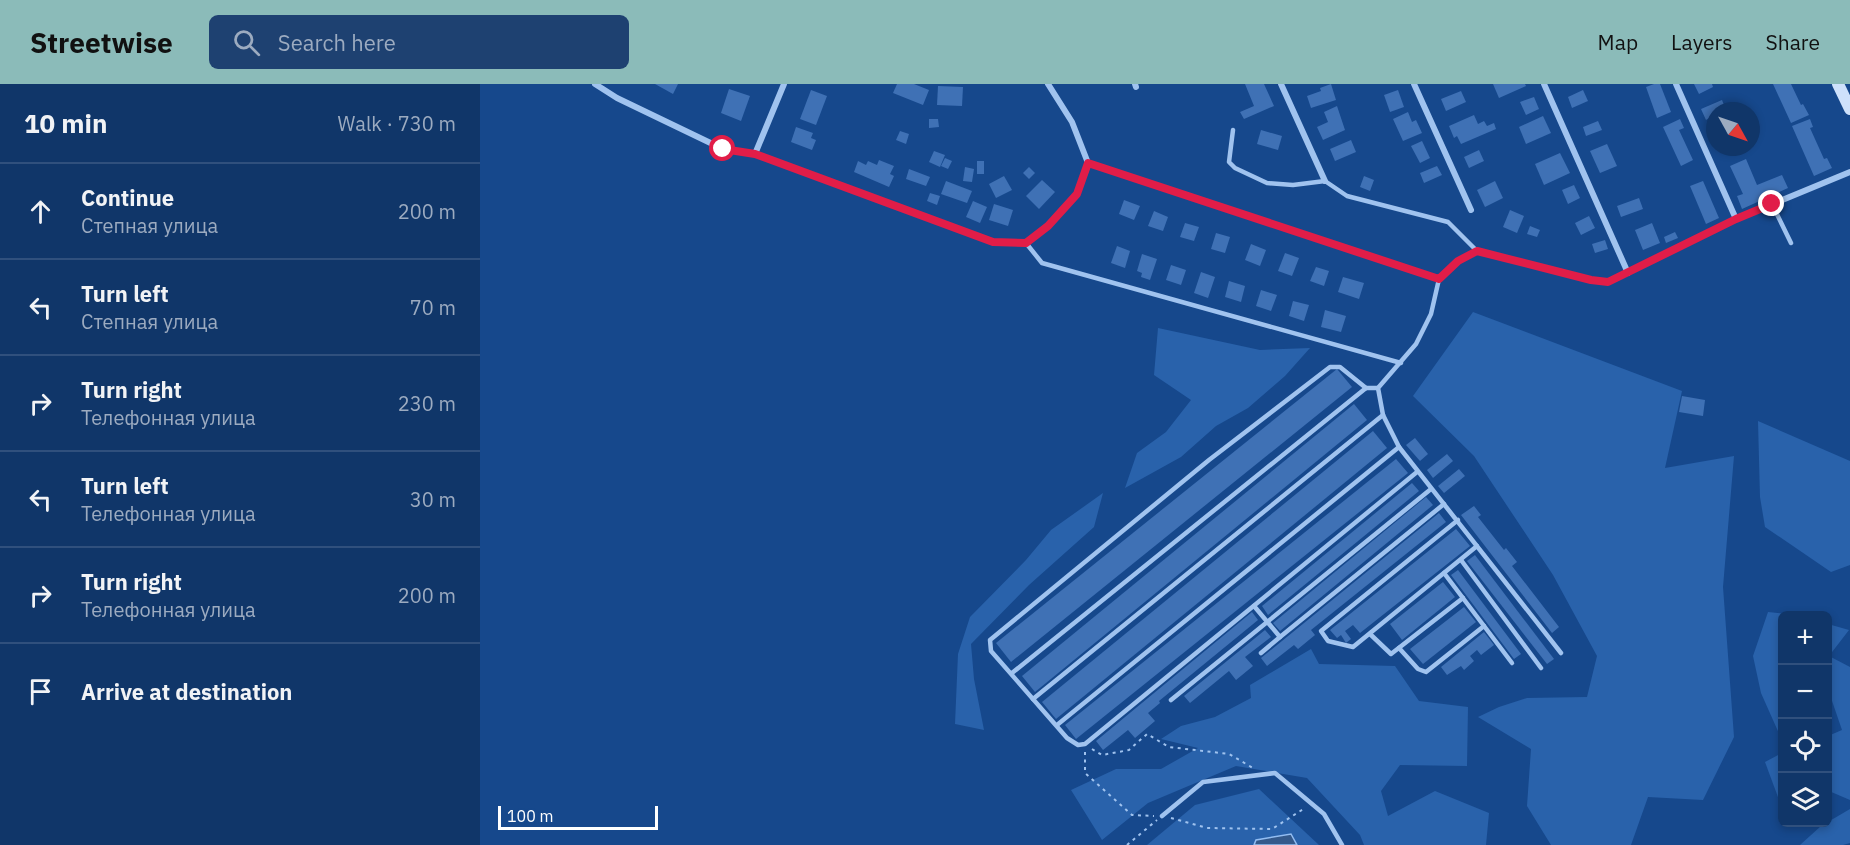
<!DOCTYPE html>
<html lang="en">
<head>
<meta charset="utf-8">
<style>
  body { margin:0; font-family:"IBM Plex Sans",sans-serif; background:#1e4171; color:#f1f3f6 }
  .controls { position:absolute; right:18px; bottom:18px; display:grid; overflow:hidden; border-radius:9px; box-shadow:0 3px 9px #0003 }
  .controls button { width:54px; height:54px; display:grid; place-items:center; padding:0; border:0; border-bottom:2px solid #30507d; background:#103669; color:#f1f3f6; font:30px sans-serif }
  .compass { position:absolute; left:1226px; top:18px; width:54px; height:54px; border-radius:50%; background:#103669; box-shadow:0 3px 9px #0003; rotate:130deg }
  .scale { position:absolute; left:18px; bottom:15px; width:160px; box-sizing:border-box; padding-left:6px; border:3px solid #fff; border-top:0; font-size:16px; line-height:21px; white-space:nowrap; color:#fff; -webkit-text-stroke:4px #16488c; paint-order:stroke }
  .stop { position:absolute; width:18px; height:18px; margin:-14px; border:4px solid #e11d48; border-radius:50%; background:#fff }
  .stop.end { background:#e11d48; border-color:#fff; box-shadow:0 2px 6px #0008 }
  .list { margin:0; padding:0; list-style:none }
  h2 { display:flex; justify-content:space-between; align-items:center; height:78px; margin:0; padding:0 24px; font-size:26px }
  h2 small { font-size:20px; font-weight:400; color:#9cabc0 }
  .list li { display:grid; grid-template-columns:39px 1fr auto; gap:18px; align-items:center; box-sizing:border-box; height:96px; padding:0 24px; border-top:2px solid #30507d }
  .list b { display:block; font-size:22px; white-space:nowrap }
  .list p { margin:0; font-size:20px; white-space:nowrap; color:#9cabc0 }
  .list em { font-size:20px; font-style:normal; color:#9cabc0 }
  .icon { flex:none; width:33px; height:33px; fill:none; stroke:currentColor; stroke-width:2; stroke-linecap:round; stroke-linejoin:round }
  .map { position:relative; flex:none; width:1370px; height:761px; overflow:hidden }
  header { display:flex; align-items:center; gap:36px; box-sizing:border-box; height:84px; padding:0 30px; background:#8bbbb9; color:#111 }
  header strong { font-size:28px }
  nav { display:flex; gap:33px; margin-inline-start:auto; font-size:21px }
  .search { width:420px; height:54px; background:#1e4171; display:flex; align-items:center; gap:15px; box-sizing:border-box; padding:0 21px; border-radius:9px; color:#9cabc0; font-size:22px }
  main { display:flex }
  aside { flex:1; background:#103669 }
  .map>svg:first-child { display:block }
</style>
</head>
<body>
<header>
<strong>Streetwise</strong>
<div class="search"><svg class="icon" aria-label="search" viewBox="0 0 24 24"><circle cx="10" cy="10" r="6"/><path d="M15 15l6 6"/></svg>Search here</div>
<nav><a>Map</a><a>Layers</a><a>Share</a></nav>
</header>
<main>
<aside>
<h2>10 min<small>Walk · 730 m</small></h2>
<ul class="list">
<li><svg class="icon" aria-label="ahead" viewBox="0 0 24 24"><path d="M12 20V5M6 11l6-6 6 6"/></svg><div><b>Continue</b><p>Степная улица</p></div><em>200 m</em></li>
<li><svg class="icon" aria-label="left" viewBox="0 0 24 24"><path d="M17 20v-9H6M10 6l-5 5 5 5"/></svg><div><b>Turn left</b><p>Степная улица</p></div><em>70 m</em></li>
<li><svg class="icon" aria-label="right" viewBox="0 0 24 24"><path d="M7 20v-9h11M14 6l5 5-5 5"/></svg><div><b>Turn right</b><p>Телефонная улица</p></div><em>230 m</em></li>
<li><svg class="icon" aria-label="left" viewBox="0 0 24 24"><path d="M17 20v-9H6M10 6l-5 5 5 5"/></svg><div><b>Turn left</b><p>Телефонная улица</p></div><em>30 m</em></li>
<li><svg class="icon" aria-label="right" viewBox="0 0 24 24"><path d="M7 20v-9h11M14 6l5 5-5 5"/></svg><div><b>Turn right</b><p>Телефонная улица</p></div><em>200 m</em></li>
<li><svg class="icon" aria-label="arrive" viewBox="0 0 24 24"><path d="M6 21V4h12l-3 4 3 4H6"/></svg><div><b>Arrive at destination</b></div></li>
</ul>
</aside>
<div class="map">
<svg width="1370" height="761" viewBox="0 0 1370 761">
  <rect width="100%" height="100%" fill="#16488c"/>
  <g fill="#2962ab">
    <polygon points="993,228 1202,307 1185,384 1254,372 1243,503 1254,653 1223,716 1168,713 1151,761 1071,761 1047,722 1051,665 998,633 1019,623 1047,614 1107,613 1117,572 1073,491 994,372 933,312"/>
    <polygon points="678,244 780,266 830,264 805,292 768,324 736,342 701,373 645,404 657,369 686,348 711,316 674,291"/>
    <polygon points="1278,337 1370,377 1370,481 1351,488 1285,443 1280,413"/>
    <polygon points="623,409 614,443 549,501 491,560 494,595 504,646 475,640 478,570 490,533 546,476 571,446"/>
    <polygon points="1288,528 1318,531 1302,532 1301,654 1281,609 1273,572"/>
    <polygon points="1348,540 1369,546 1349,572 1370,583 1370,716 1349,707 1348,709 1348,652 1362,646 1351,614 1348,618"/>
    <polygon points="831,565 839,580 915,582 939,617 988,623 987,682 920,681 901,707 908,732 955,707 1009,729 1006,761 884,761 880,751 827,694 756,682 668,719 622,756 591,706 636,685 681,685 718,664 681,655 701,642 735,633 771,614 770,601"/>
    <polygon points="1302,669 1302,724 1285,678"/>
    <polygon points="779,705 839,761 667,761 715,721"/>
    <polygon points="1370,725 1370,759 1363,761 1320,761 1341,742"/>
  </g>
  <polygon fill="#34598b" stroke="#93bdf2" stroke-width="1.5" points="811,750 817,761 774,761 776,756"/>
  <g fill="#3f71b5">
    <polygon points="175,0 198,0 193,10"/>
    <polygon points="417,0 434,0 449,6 443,21 413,9"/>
    <polygon points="765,0 784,0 794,22 764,35 760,28 774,22"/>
    <polygon points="851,0 856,16 831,24 827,12 841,7 840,4"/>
    <polygon points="1013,0 1045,0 1046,2 1019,14"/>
    <polygon points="1174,0 1180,0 1191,28 1177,34 1166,3"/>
    <polygon points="1214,0 1232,0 1233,3 1219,10"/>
    <polygon points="1293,0 1311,0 1321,21 1323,20 1329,31 1311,39"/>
    <polygon points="458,2 483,3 482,22 457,21"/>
    <polygon points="249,5 270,12 261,37 241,29"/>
    <polygon points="331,6 347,12 336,41 320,35"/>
    <polygon points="918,6 924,23 910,28 904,11"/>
    <polygon points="1103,6 1108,17 1092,24 1088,13"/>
    <polygon points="981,7 986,18 966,27 961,15"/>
    <polygon points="1054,13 1059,25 1046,31 1040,18"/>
    <polygon points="1242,16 1246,26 1235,27 1235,47 1229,34 1226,36 1221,25"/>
    <polygon points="857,22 865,46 843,56 837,43 848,38 844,28"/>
    <polygon points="928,28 932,38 936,36 942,49 923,57 913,35"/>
    <polygon points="994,31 998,40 1004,37 1007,42 1014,39 1016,45 981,60 977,52 974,54 969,42"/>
    <polygon points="1063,32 1071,49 1046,60 1039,43"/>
    <polygon points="449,35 458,35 459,43 449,44"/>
    <polygon points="1200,35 1204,44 1199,46 1213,76 1201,82 1183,43"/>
    <polygon points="1330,35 1333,43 1330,44 1344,75 1347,74 1352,84 1334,92 1312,42"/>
    <polygon points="1118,37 1122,46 1106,52 1103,43"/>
    <polygon points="316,43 333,49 331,54 336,56 332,66 311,58"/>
    <polygon points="781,46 802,52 798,66 777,60"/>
    <polygon points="420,47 429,50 426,60 416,56"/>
    <polygon points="871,56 876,68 855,77 850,65"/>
    <polygon points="942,57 950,74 940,79 931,62"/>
    <polygon points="1127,60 1137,82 1120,89 1110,67"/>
    <polygon points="999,66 1004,77 989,84 984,73"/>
    <polygon points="454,67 465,71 460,83 449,78"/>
    <polygon points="1080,69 1090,89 1064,101 1055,80"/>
    <polygon points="465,74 472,77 468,85 461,82"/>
    <polygon points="1266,75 1277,101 1302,91 1308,104 1262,125 1257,112 1263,110 1250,82"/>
    <polygon points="399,76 414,82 410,90 414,92 409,103 374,88 378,77 386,81 388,77 397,81"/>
    <rect x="497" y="77" width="7" height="13"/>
    <polygon points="957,82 962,91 944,99 940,89"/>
    <polygon points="485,83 494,85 492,98 483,97"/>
    <polygon points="549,83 555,89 549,95 543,89"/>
    <polygon points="429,85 450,93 446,102 426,95"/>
    <polygon points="524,92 532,106 516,114 509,100"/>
    <polygon points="884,92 894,96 890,107 880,103"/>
    <polygon points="562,96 575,108 559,125 546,112"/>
    <polygon points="466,97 492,107 487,119 461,110"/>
    <polygon points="1015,97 1023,114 1005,123 997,106"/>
    <polygon points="1223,97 1239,134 1226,140 1210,102"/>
    <polygon points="1094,101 1100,114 1088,120 1082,106"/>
    <polygon points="450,109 460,112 457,121 447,117"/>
    <polygon points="1159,114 1163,125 1141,133 1137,122"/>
    <polygon points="644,116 660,122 654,136 639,130"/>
    <polygon points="493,117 507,123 500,139 486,133"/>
    <polygon points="514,120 533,126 528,142 509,136"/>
    <polygon points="1030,126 1044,132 1037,149 1023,143"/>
    <polygon points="674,127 688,133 683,147 668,142"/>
    <polygon points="1109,132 1115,144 1101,151 1095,139"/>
    <polygon points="705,139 719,143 714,157 700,153"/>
    <polygon points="1172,139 1180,159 1163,166 1155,146"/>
    <polygon points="1050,142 1060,146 1057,153 1047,150"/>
    <polygon points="1195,148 1198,154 1186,159 1184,153"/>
    <polygon points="736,149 750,153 745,169 731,165"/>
    <polygon points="1125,156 1128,165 1115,169 1112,160"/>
    <polygon points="771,160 786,166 780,182 765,176"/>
    <polygon points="637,162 650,167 645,184 631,179"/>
    <polygon points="805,169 819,174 812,192 798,187"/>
    <polygon points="662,170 677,175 670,196 661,193 662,189 657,187"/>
    <polygon points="691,181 706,186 701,201 686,196"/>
    <polygon points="836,183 849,187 844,202 830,197"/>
    <polygon points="721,188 735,193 728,214 714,209"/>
    <polygon points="863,193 884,199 879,215 858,208"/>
    <polygon points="749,197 765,202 761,218 745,213"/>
    <polygon points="781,206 797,211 791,227 776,222"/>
    <polygon points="813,217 829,221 824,237 809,232"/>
    <polygon points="845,226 866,232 861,248 841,243"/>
    <polygon points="857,285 872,303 531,578 516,559"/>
    <polygon points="1202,312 1225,316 1223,332 1199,328"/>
    <polygon points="874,320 887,336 555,608 542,592"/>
    <polygon points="893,347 907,364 576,635 562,618"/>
    <polygon points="935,354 948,370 940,377 926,361"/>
    <polygon points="967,370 973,377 953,394 947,386"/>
    <polygon points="916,375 928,389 596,655 585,641"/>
    <polygon points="979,385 985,392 964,409 958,402"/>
    <polygon points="932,399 939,407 788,531 782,522"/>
    <polygon points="946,413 953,421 800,547 793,539"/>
    <polygon points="994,422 1001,431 998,433 1024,466 1026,464 1037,478 1032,482 1079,543 1072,549 981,431"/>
    <polygon points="959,429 966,438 831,546 835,551 818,565 814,561 787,582 781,574"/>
    <polygon points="976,445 990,462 880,549 873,541 865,547 871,555 866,559 861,551 857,554 850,546"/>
    <polygon points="995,471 1074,575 1067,580 987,477"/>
    <polygon points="978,486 1041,570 1034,575 971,491"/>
    <polygon points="963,498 975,513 922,556 910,540"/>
    <polygon points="984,523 996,538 943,580 930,565"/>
    <polygon points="772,528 778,536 679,617 680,619 668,629 675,637 655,654 648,646 623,666 616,657"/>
    <polygon points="785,546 791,553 765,573 773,582 756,596 749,587 710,619 704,612"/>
    <polygon points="1004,548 1014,561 1001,571 997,566 990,572 994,577 984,586 981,582 967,591 961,583"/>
  </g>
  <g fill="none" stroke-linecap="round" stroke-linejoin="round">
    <g stroke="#a0c3ef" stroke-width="2" stroke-dasharray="3 4.5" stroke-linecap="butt">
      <polyline points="612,665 622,671 649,666 667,650 689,663 749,670 773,684"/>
      <polyline points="605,668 605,689 652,731 674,732"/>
      <polyline points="691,734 727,744 792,745 825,724"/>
      <polyline points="647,761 677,736"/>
    </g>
    <g stroke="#a0c3ef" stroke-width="4.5">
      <polyline points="753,46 749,78 755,84 787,99 813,101 845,97 867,112 968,138 997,167"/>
      <polyline points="1292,120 1311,159"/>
      <polyline points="546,159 562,179 921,279"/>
      <polyline points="959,195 951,230 936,260 898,304 903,331 919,363 1081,569"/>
      <polyline points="886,304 860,283 850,283 729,376 510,556 511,567 587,654 598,661 605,660 937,388"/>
      <polyline points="978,436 841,547 848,557 873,563 997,462"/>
      <polyline points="981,476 1061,584"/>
      <polyline points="964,489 1032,579"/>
      <polyline points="774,522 800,553 964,420"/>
      <polyline points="890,550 911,570 983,514"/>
      <polyline points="919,564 938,585 946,588 1004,542"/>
      <polyline points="781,569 800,553"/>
      <polyline points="532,589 886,304 898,304"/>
      <polyline points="553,615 903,331"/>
      <polyline points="691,616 951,405"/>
      <polyline points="577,641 919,363"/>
      <polyline points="682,732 723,698 795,689 844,730 862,761"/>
    </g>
    <g stroke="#a0c3ef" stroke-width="6">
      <polyline points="115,0 137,14 243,65 275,70 513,158 546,159 568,142 597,110 608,79 592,38 568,0"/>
      <polyline points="655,0 656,3"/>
      <polyline points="801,0 845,97"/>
      <polyline points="934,0 991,126"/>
      <polyline points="1064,0 1148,189"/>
      <polyline points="1196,0 1256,135"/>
      <polyline points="275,70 304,0"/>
      <polyline points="608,79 959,195 978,177 997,167 1111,196 1128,198 1256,135 1370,88"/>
    </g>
    <polyline stroke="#cee1fb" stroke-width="12" points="1358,0 1370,25"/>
  </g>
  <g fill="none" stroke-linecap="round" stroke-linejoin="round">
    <polyline stroke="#e11d48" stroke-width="8" points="243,65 275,70 513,158 546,159 568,142 597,110 608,79 959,195 978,177 997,167 1111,196 1128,198 1256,135 1292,120"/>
  </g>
</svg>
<div class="controls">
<button>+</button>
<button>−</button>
<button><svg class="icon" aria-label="locate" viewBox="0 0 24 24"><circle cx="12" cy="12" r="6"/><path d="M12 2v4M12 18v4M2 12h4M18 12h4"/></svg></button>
<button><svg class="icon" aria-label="layers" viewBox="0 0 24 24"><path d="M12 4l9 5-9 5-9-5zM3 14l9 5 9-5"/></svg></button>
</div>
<svg class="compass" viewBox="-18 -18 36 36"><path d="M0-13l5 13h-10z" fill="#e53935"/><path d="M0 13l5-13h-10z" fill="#9cabc0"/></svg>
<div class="scale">100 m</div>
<div class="stop" style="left:243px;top:65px"></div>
<div class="stop end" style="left:1292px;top:120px"></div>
</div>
</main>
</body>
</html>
